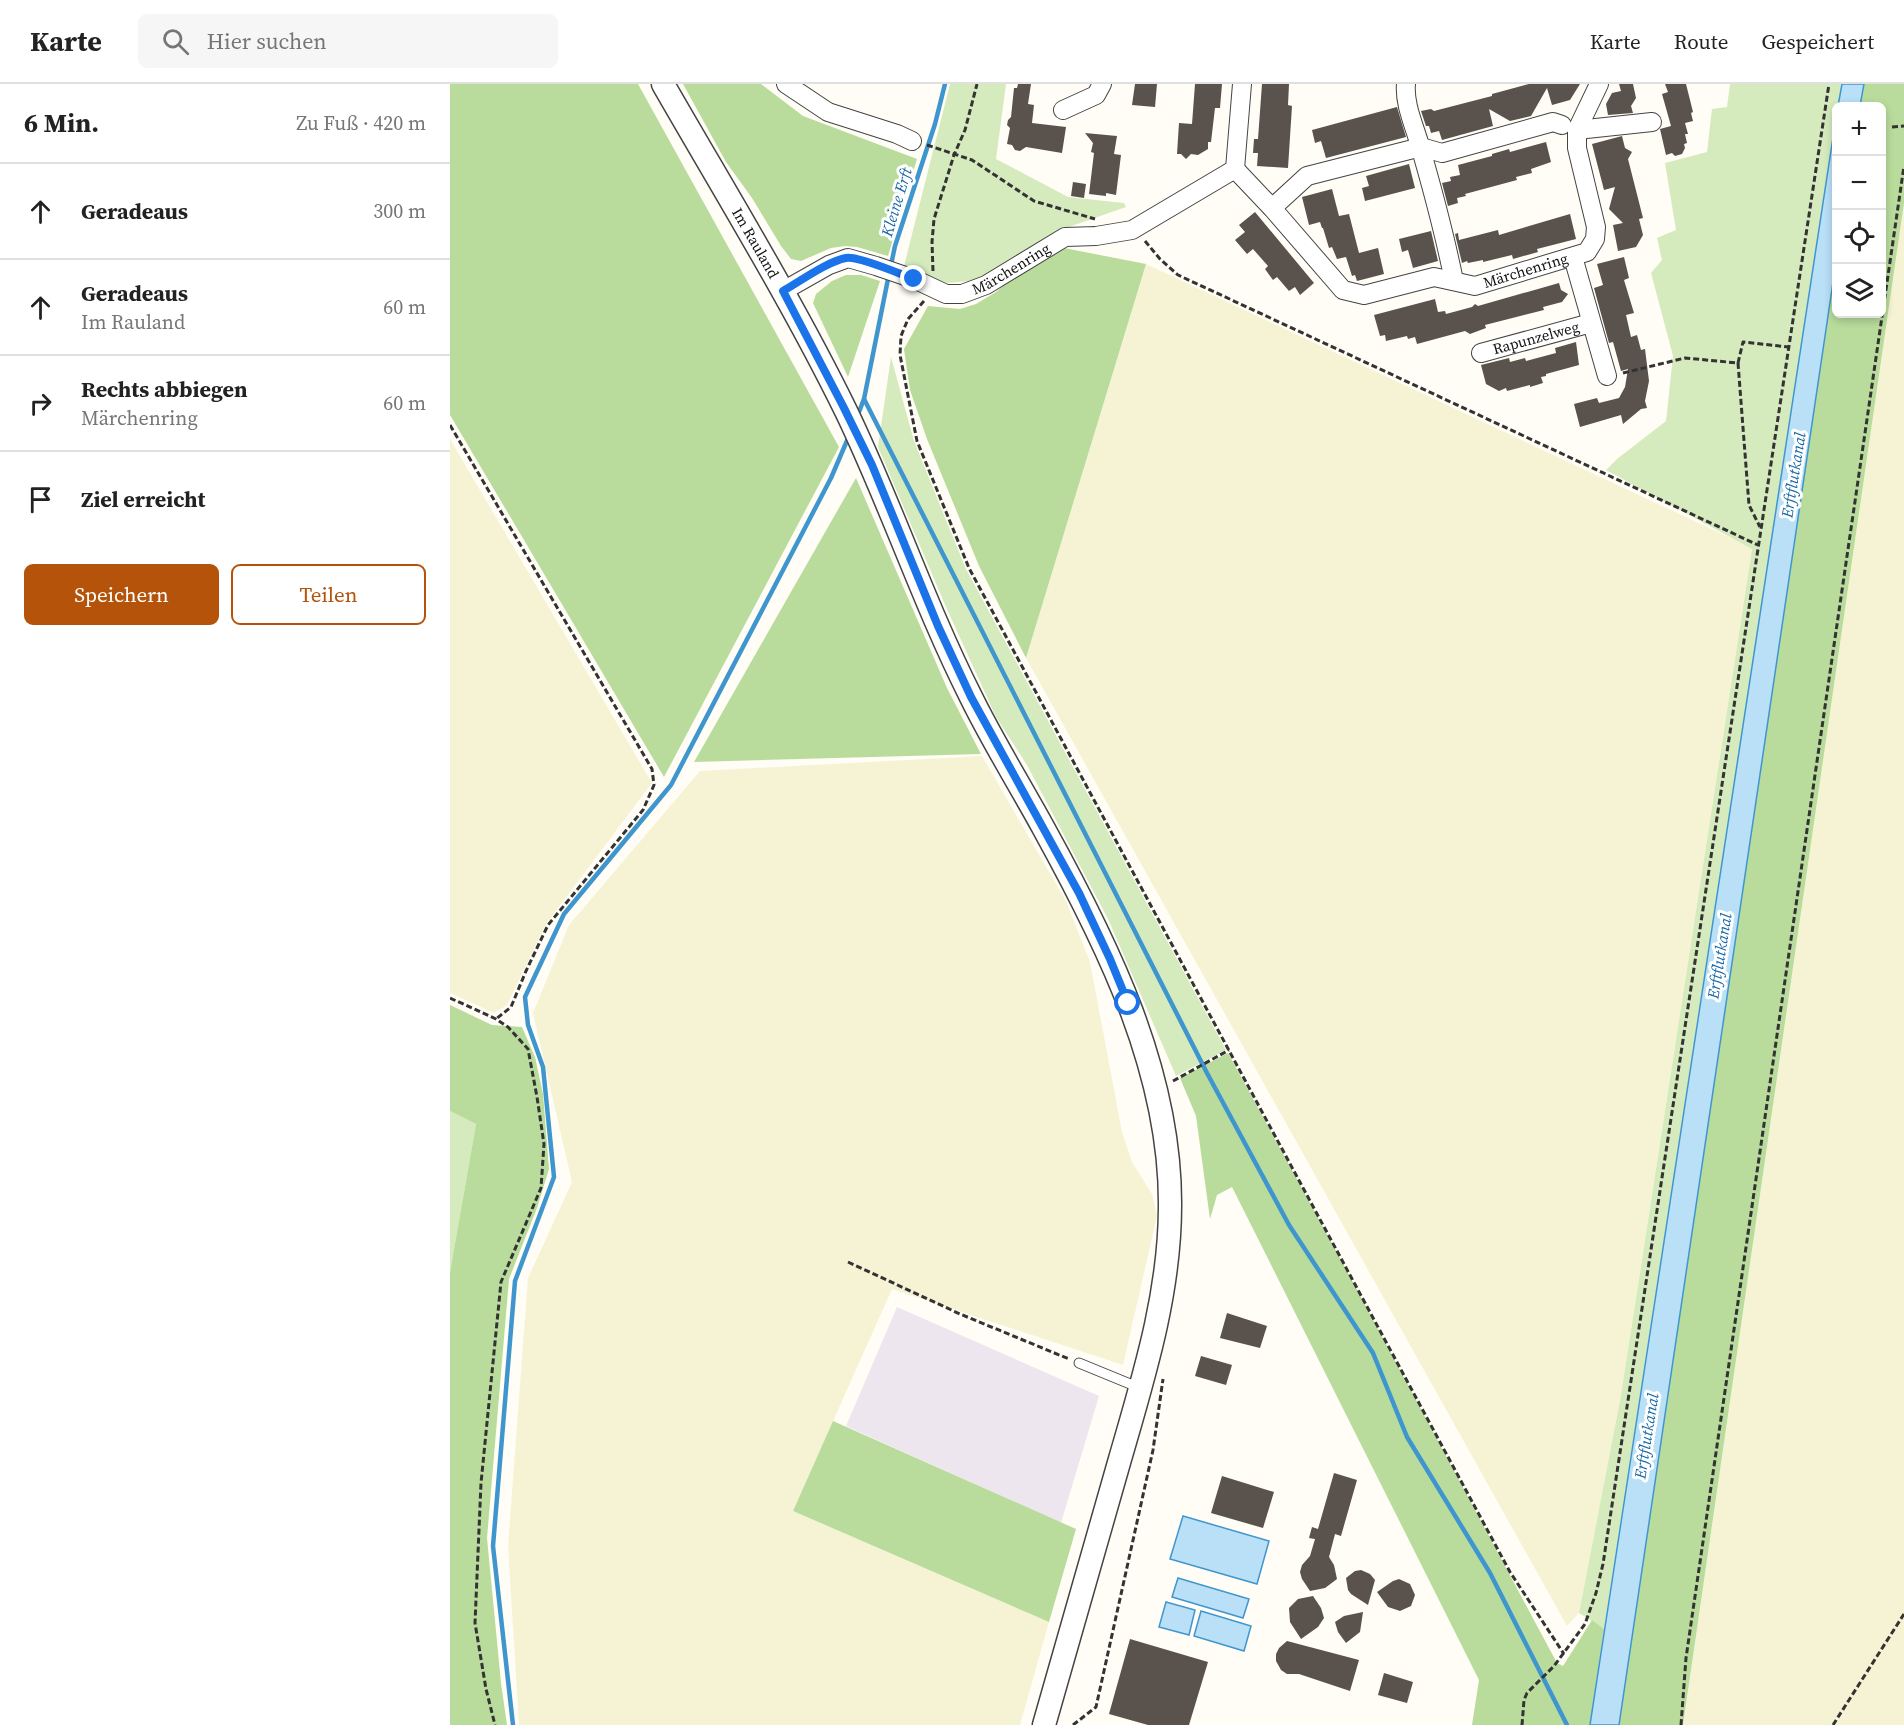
<!DOCTYPE html>
<html lang="de">
<head>
<meta charset="utf-8">
<style>
  body { margin:0; font-family:"Source Serif 4",serif; background:#f6f6f6; color:#222 }
  .controls { position:absolute; right:18px; top:18px; display:grid; overflow:hidden; border-radius:9px; box-shadow:0 3px 9px #0003 }
  .controls button { width:54px; height:54px; display:grid; place-items:center; padding:0; border:0; border-bottom:2px solid #e0e0e0; background:#fff; color:#222; font:30px sans-serif }
  .stop { position:absolute; width:18px; height:18px; margin:-14px; border:4px solid #1a73e8; border-radius:50%; background:#fff }
  .stop.end { background:#1a73e8; border-color:#fff; box-shadow:0 2px 6px #0008 }
  .list { margin:0; padding:0; list-style:none }
  h2 { display:flex; justify-content:space-between; align-items:center; height:78px; margin:0; padding:0 24px; font-size:26px }
  h2 small { font-size:20px; font-weight:400; color:#767676 }
  .list li { display:grid; grid-template-columns:39px 1fr auto; gap:18px; align-items:center; box-sizing:border-box; height:96px; padding:0 24px; border-top:2px solid #e0e0e0 }
  .list b { display:block; font-size:22px; white-space:nowrap }
  .list p { margin:0; font-size:20px; white-space:nowrap; color:#767676 }
  .list em { font-size:20px; font-style:normal; color:#767676 }
  .actions { display:flex; gap:12px; padding:18px 24px }
  .actions a { flex:1; padding:14px 0; border:2px solid #b45309; border-radius:9px; text-align:center; font-size:21px; color:#b45309 }
  .actions .main { background:#b45309; color:#fff }
  .icon { flex:none; width:33px; height:33px; fill:none; stroke:currentColor; stroke-width:2; stroke-linecap:round; stroke-linejoin:round }
  .map { position:relative; flex:none; width:1454px; height:1641px; overflow:hidden }
  header { display:flex; align-items:center; gap:36px; box-sizing:border-box; height:84px; padding:0 30px; background:#fff; border-bottom:2px solid #e0e0e0 }
  header strong { font-size:28px }
  nav { display:flex; gap:33px; margin-inline-start:auto; font-size:21px }
  .search { width:420px; height:54px; background:#f6f6f6; display:flex; align-items:center; gap:15px; box-sizing:border-box; padding:0 21px; border-radius:9px; color:#767676; font-size:22px }
  main { display:flex }
  aside { flex:1; background:#fff }
  .map>svg:first-child { display:block }
</style>
</head>
<body>
<header>
<strong>Karte</strong>
<div class="search"><svg class="icon" aria-label="search" viewBox="0 0 24 24"><circle cx="10" cy="10" r="6"/><path d="M15 15l6 6"/></svg>Hier suchen</div>
<nav><a>Karte</a><a>Route</a><a>Gespeichert</a></nav>
</header>
<main>
<aside>
<h2>6 Min.<small>Zu Fuß · 420 m</small></h2>
<ul class="list">
<li><svg class="icon" aria-label="ahead" viewBox="0 0 24 24"><path d="M12 20V5M6 11l6-6 6 6"/></svg><div><b>Geradeaus</b></div><em>300 m</em></li>
<li><svg class="icon" aria-label="ahead" viewBox="0 0 24 24"><path d="M12 20V5M6 11l6-6 6 6"/></svg><div><b>Geradeaus</b><p>Im Rauland</p></div><em>60 m</em></li>
<li><svg class="icon" aria-label="right" viewBox="0 0 24 24"><path d="M7 20v-9h11M14 6l5 5-5 5"/></svg><div><b>Rechts abbiegen</b><p>Märchenring</p></div><em>60 m</em></li>
<li><svg class="icon" aria-label="arrive" viewBox="0 0 24 24"><path d="M6 21V4h12l-3 4 3 4H6"/></svg><div><b>Ziel erreicht</b></div></li>
</ul>
<div class="actions"><a class="main">Speichern</a><a>Teilen</a></div>
</aside>
<div class="map">
<svg width="1454" height="1641" viewBox="0 0 1454 1641">
  <rect width="100%" height="100%" fill="#fffdf5"/>
  <polygon fill="#eee6ef" points="447,1223 649,1312 611,1439 396,1342"/>
  <g fill="#f6f3d4">
    <polygon points="1454,119 1454,1641 1233,1641"/>
    <polygon points="696,180 1302,464 1171,1311 1129,1529 1117,1542 576,574"/>
    <polygon points="0,355 202,699 96,840 57,921 44,929 0,909"/>
    <polygon points="532,672 616,817 640,878 672,1048 682,1078 702,1110 707,1132 673,1281 442,1205 343,1427 599,1538 570,1641 69,1641 58,1462 78,1194 122,1098 83,929 119,841 250,687"/>
  </g>
  <g fill="#d5ebbd">
    <polygon points="500,0 556,0 546,75 618,113 674,119 676,123 616,144 557,180 521,197 497,199 454,182"/>
    <polygon points="1280,0 1392,0 1388,22 1386,22 1386,34 1154,1545 1129,1529 1171,1311 1302,465 1156,386 1167,375 1216,337 1223,272 1201,189 1212,176 1207,154 1226,146 1215,79 1257,68 1262,25 1277,23"/>
    <polygon points="441,273 464,357 516,485 776,966 726,992 658,835 577,681 546,633 496,523 428,363"/>
    <polygon points="0,1027 26,1040 0,1188"/>
  </g>
  <g fill="#b9dc9c">
    <polygon points="0,0 188,0 389,363 214,693 0,331"/>
    <polygon points="233,0 311,0 353,32 467,75 438,172 407,163 395,162 381,164 351,177 341,175 331,162 302,114 276,78"/>
    <polygon points="1414,0 1454,0 1454,119 1233,1641 1169,1641 1386,178 1386,230 1432,230 1432,22 1410,22"/>
    <polygon points="614,164 696,180 576,574 529,482 477,355 460,306 454,265 478,222 510,225 526,220 546,208 564,192"/>
    <polygon points="396,191 411,191 430,197 398,293 363,219 366,210 382,197"/>
    <polygon points="406,394 497,604 531,670 244,678"/>
    <polygon points="0,921 42,941 72,943 85,973 93,1010 99,1085 87,1124 59,1195 37,1454 51,1599 57,1641 0,1641 0,1188 26,1040 0,1027"/>
    <polygon points="778,969 891,1176 1107,1579 1113,1582 1142,1536 1154,1545 1140,1641 1022,1641 1029,1596 782,1103 767,1111 760,1135 746,1032 730,994"/>
    <polygon points="383,1337 626,1445 599,1538 343,1427"/>
  </g>
  <g fill="#b9e0f7" stroke="#3f96cf" stroke-width="1.5">
    <polygon points="1392,0 1414,0 1410,22 1388,22"/>
    <polygon points="1386,34 1386,178 1169,1641 1140,1641"/>
    <polygon points="733,1432 819,1457 807,1500 720,1475"/>
    <polygon points="728,1494 799,1515 793,1534 722,1513"/>
    <polygon points="716,1518 745,1526 739,1551 709,1543"/>
    <polygon points="751,1527 801,1542 794,1567 744,1552"/>
  </g>
  <g fill="none" stroke-linecap="round" stroke-linejoin="round">
    <g stroke="#3f96cf" stroke-width="4.5">
      <polyline points="441,181 445,162 485,40 495,0"/>
      <polyline points="414,315 757,989 839,1141 923,1269 957,1353 1040,1489 1117,1641"/>
      <polyline points="407,333 414,315 439,190"/>
      <polyline points="63,1641 43,1462 65,1197 104,1093 93,983 78,941 75,913 114,830 221,701 381,394 399,352"/>
    </g>
  </g>
  <g fill="#5a524d">
    <polygon points="568,0 581,0 578,20 584,21 582,39 616,43 612,69 576,63 570,67 565,66 562,61 557,60 560,44 557,41 558,36 561,33 564,4 567,4"/>
    <polygon points="685,0 707,0 705,23 682,21"/>
    <polygon points="745,0 772,0 770,24 765,24 761,58 758,58 758,65 748,71 741,70 736,75 731,70 727,70 729,39 742,40"/>
    <polygon points="812,0 839,0 838,21 842,22 838,84 807,82 808,69 803,69 804,55 808,55"/>
    <polygon points="1079,0 1130,0 1120,16 1102,21 1097,4 1081,32 1060,37 1039,25 1043,42 992,56 989,47 981,49 979,42 976,42 971,27 981,25 984,27 1042,12 1042,10"/>
    <polygon points="1169,0 1183,0 1186,14 1181,22 1183,29 1158,31 1156,20 1162,9 1171,7"/>
    <polygon points="1215,0 1236,0 1243,28 1241,29 1243,37 1235,39 1238,50 1235,50 1237,59 1234,60 1235,64 1232,70 1225,72 1222,69 1216,71 1210,45 1221,42 1212,10 1218,8"/>
    <polygon points="947,23 956,53 876,74 871,57 865,59 862,46"/>
    <polygon points="635,49 667,52 664,70 671,71 666,111 656,109 656,112 639,110 644,69 641,68 643,59"/>
    <polygon points="1172,52 1175,64 1182,68 1178,75 1193,134 1189,135 1193,151 1186,163 1168,167 1163,141 1173,139 1159,125 1165,103 1154,106 1142,60"/>
    <polygon points="1096,58 1101,78 1081,85 1082,89 1066,93 1067,96 1015,110 1016,112 1007,114 1008,119 998,122 992,99 1001,97 1000,93 1010,91 1008,81 1042,72 1042,70 1059,65 1060,68"/>
    <polygon points="959,80 965,104 915,117 912,104 919,102 916,92"/>
    <polygon points="623,98 636,100 634,114 621,112"/>
    <polygon points="882,105 889,132 899,130 909,169 928,164 934,190 907,197 905,191 902,192 896,173 887,175 882,163 879,164 873,144 872,144 870,138 859,141 852,113"/>
    <polygon points="805,128 864,199 850,211 845,203 839,207 827,193 823,196 815,185 818,182 803,165 797,170 785,156 795,148 789,141"/>
    <polygon points="1120,130 1126,155 1087,165 1088,168 1063,175 1062,171 1033,178 1033,176 1018,179 1017,177 1012,179 1005,150 1008,149 1009,156 1048,146 1049,151"/>
    <polygon points="981,147 988,177 963,184 958,166 952,168 949,155"/>
    <polygon points="1174,173 1179,194 1174,196 1184,229 1176,231 1181,253 1187,251 1191,266 1195,265 1199,297 1195,317 1197,324 1191,325 1173,340 1171,331 1130,343 1124,320 1147,314 1149,319 1169,314 1175,303 1178,285 1171,287 1163,258 1159,259 1144,204 1153,201 1147,180"/>
    <polygon points="1109,199 1111,206 1118,210 1112,218 1093,223 1094,226 1035,241 1036,244 1020,250 1015,247 967,260 965,253 958,255 957,252 936,257 935,251 930,252 924,231 985,215 988,228 995,227 996,230 1022,223 1025,220 1028,222"/>
    <polygon points="1126,258 1129,281 1096,290 1096,292 1091,293 1093,299 1080,303 1080,301 1057,307 1056,304 1049,307 1036,300 1031,281 1059,274 1060,278 1075,274 1076,277 1106,269 1105,264"/>
    <polygon points="777,1229 817,1242 810,1264 770,1254"/>
    <polygon points="751,1272 782,1281 776,1301 745,1292"/>
    <polygon points="884,1389 907,1396 891,1452 885,1450 879,1473 884,1481 887,1495 875,1504 860,1507 852,1495 850,1488 852,1481 860,1472 865,1455 859,1454 862,1443 868,1445"/>
    <polygon points="772,1392 824,1408 813,1444 761,1429"/>
    <polygon points="911,1486 920,1490 925,1496 918,1521 901,1510 898,1506 896,1494 905,1487"/>
    <polygon points="949,1495 960,1500 965,1511 961,1522 950,1527 938,1523 927,1508 943,1497"/>
    <polygon points="863,1512 871,1524 874,1534 868,1543 851,1555 840,1538 839,1524 848,1515"/>
    <polygon points="913,1528 910,1548 896,1559 888,1548 885,1538 894,1532"/>
    <polygon points="680,1555 758,1578 739,1641 698,1641 659,1630"/>
    <polygon points="837,1557 909,1576 900,1607 849,1590 837,1590 831,1586 826,1577 826,1570 829,1564"/>
    <polygon points="934,1589 963,1598 957,1619 928,1611"/>
  </g>
  <g fill="none" stroke-linecap="round" stroke-linejoin="round">
    <defs>
      <polyline id="service" points="629,1279 690,1304"/>
      <g id="minor">
        <polyline points="336,0 378,28 447,50 462,57"/>
        <path d="M956,0C954,21 965,43 970,62C983,107 995,152 1004,197"/>
        <polyline points="613,26 646,11 652,0"/>
        <polyline points="1127,46 1202,38"/>
        <path id="s1" d="M785,85L822,124L893,206L914,211L984,193L1025,202L1137,168L1145,155L1146,143L1127,64V46L1149,0"/>
        <polyline points="822,124 857,92 971,63 992,69 1103,38 1112,41"/>
        <polyline points="1123,173 1157,292"/>
        <path id="s2" d="M333,207L379,181L398,174L426,182L464,195L496,210H512L536,201L615,153L646,152L682,146L785,85L792,0"/>
        <path id="s3" d="M1031,269L1141,239"/>
      </g>
      <g id="tertiary">
        <path id="s4" d="M213,0C275,108 341,215 396,327C441,420 474,520 521,613C543,658 570,701 594,745C658,861 721,988 720,1122C720,1209 694,1292 670,1375C645,1464 619,1552 594,1641"/>
      </g>
    </defs>
    <use href="#service" stroke="#444" stroke-width="11"/>
    <use href="#minor" stroke="#444" stroke-width="20"/>
    <use href="#tertiary" stroke="#444" stroke-width="25"/>
    <g stroke="#333" stroke-width="3" stroke-dasharray="6 3" stroke-linecap="butt">
      <polyline points="1442,43 1454,42"/>
      <polyline points="477,61 522,76 584,117 645,135"/>
      <polyline points="695,157 710,175 728,191 1308,461"/>
      <polyline points="483,187 482,158 484,135 504,71 515,46 527,0"/>
      <polyline points="474,217 458,235 451,252 450,271 467,357 519,484 1060,1488 1114,1570"/>
      <polyline points="1288,279 1299,421 1310,443"/>
      <polyline points="1173,289 1235,274 1288,279 1293,258 1338,263"/>
      <polyline points="0,341 202,685 204,701 193,726 98,841 76,887 61,923 46,935"/>
      <polyline points="0,914 46,935 58,943 78,965 87,1013 94,1060 91,1104 51,1198 31,1399 25,1539 36,1605 45,1641"/>
      <polyline points="723,997 779,966"/>
      <polyline points="398,1178 510,1230 619,1275"/>
      <polyline points="623,1641 646,1623 703,1366 713,1295"/>
      <polyline points="1072,1641 1074,1616 1077,1609 1104,1582 1135,1540 1146,1509 1153,1480 1379,0"/>
      <polyline points="1231,1641 1236,1574 1454,82"/>
      <polyline points="1383,1641 1454,1530"/>
    </g>
    <use href="#service" stroke="#fff" stroke-width="9"/>
    <use href="#minor" stroke="#fff" stroke-width="18"/>
    <use href="#tertiary" stroke="#fff" stroke-width="22"/>
  </g>
  <g fill="none" stroke-linecap="round" stroke-linejoin="round">
    <path stroke="#1a73e8" stroke-width="8" d="M464,195C450,190 409,172 396,174C378,177 349,198 333,207L393,322L422,381L488,542L521,613L629,809L660,875L678,919"/>
  </g>
  <g text-anchor="middle" stroke-width="6" stroke-linejoin="round" paint-order="stroke">
    <g font-size="15" fill="#111" stroke="#fff">
      <text dy="5" stroke="none"><textPath href="#s4" startOffset="184">Im Rauland</textPath></text>
      <text dy="5" stroke="none"><textPath href="#s2" startOffset="249">Märchenring</textPath></text>
      <text dy="5" stroke="none"><textPath href="#s1" startOffset="351">Märchenring</textPath></text>
      <text dy="5" stroke="none"><textPath href="#s3" startOffset="57">Rapunzelweg</textPath></text>
    </g>
    <g font-size="16" font-style="italic" fill="#1768a6" stroke="#fff">
      <text transform="translate(446 118) rotate(-73)" y="6">Kleine Erft</text>
      <text transform="translate(1343 391) rotate(-81)" y="6">Erftflutkanal</text>
      <text transform="translate(1269 872) rotate(-81)" y="6">Erftflutkanal</text>
      <text transform="translate(1196 1352) rotate(-81)" y="6">Erftflutkanal</text>
    </g>
  </g>
</svg>
<div class="controls">
<button>+</button>
<button>−</button>
<button><svg class="icon" aria-label="locate" viewBox="0 0 24 24"><circle cx="12" cy="12" r="6"/><path d="M12 2v4M12 18v4M2 12h4M18 12h4"/></svg></button>
<button><svg class="icon" aria-label="layers" viewBox="0 0 24 24"><path d="M12 4l9 5-9 5-9-5zM3 14l9 5 9-5"/></svg></button>
</div>
<div class="stop" style="left:678px;top:919px"></div>
<div class="stop end" style="left:464px;top:195px"></div>
</div>
</main>
</body>
</html>
